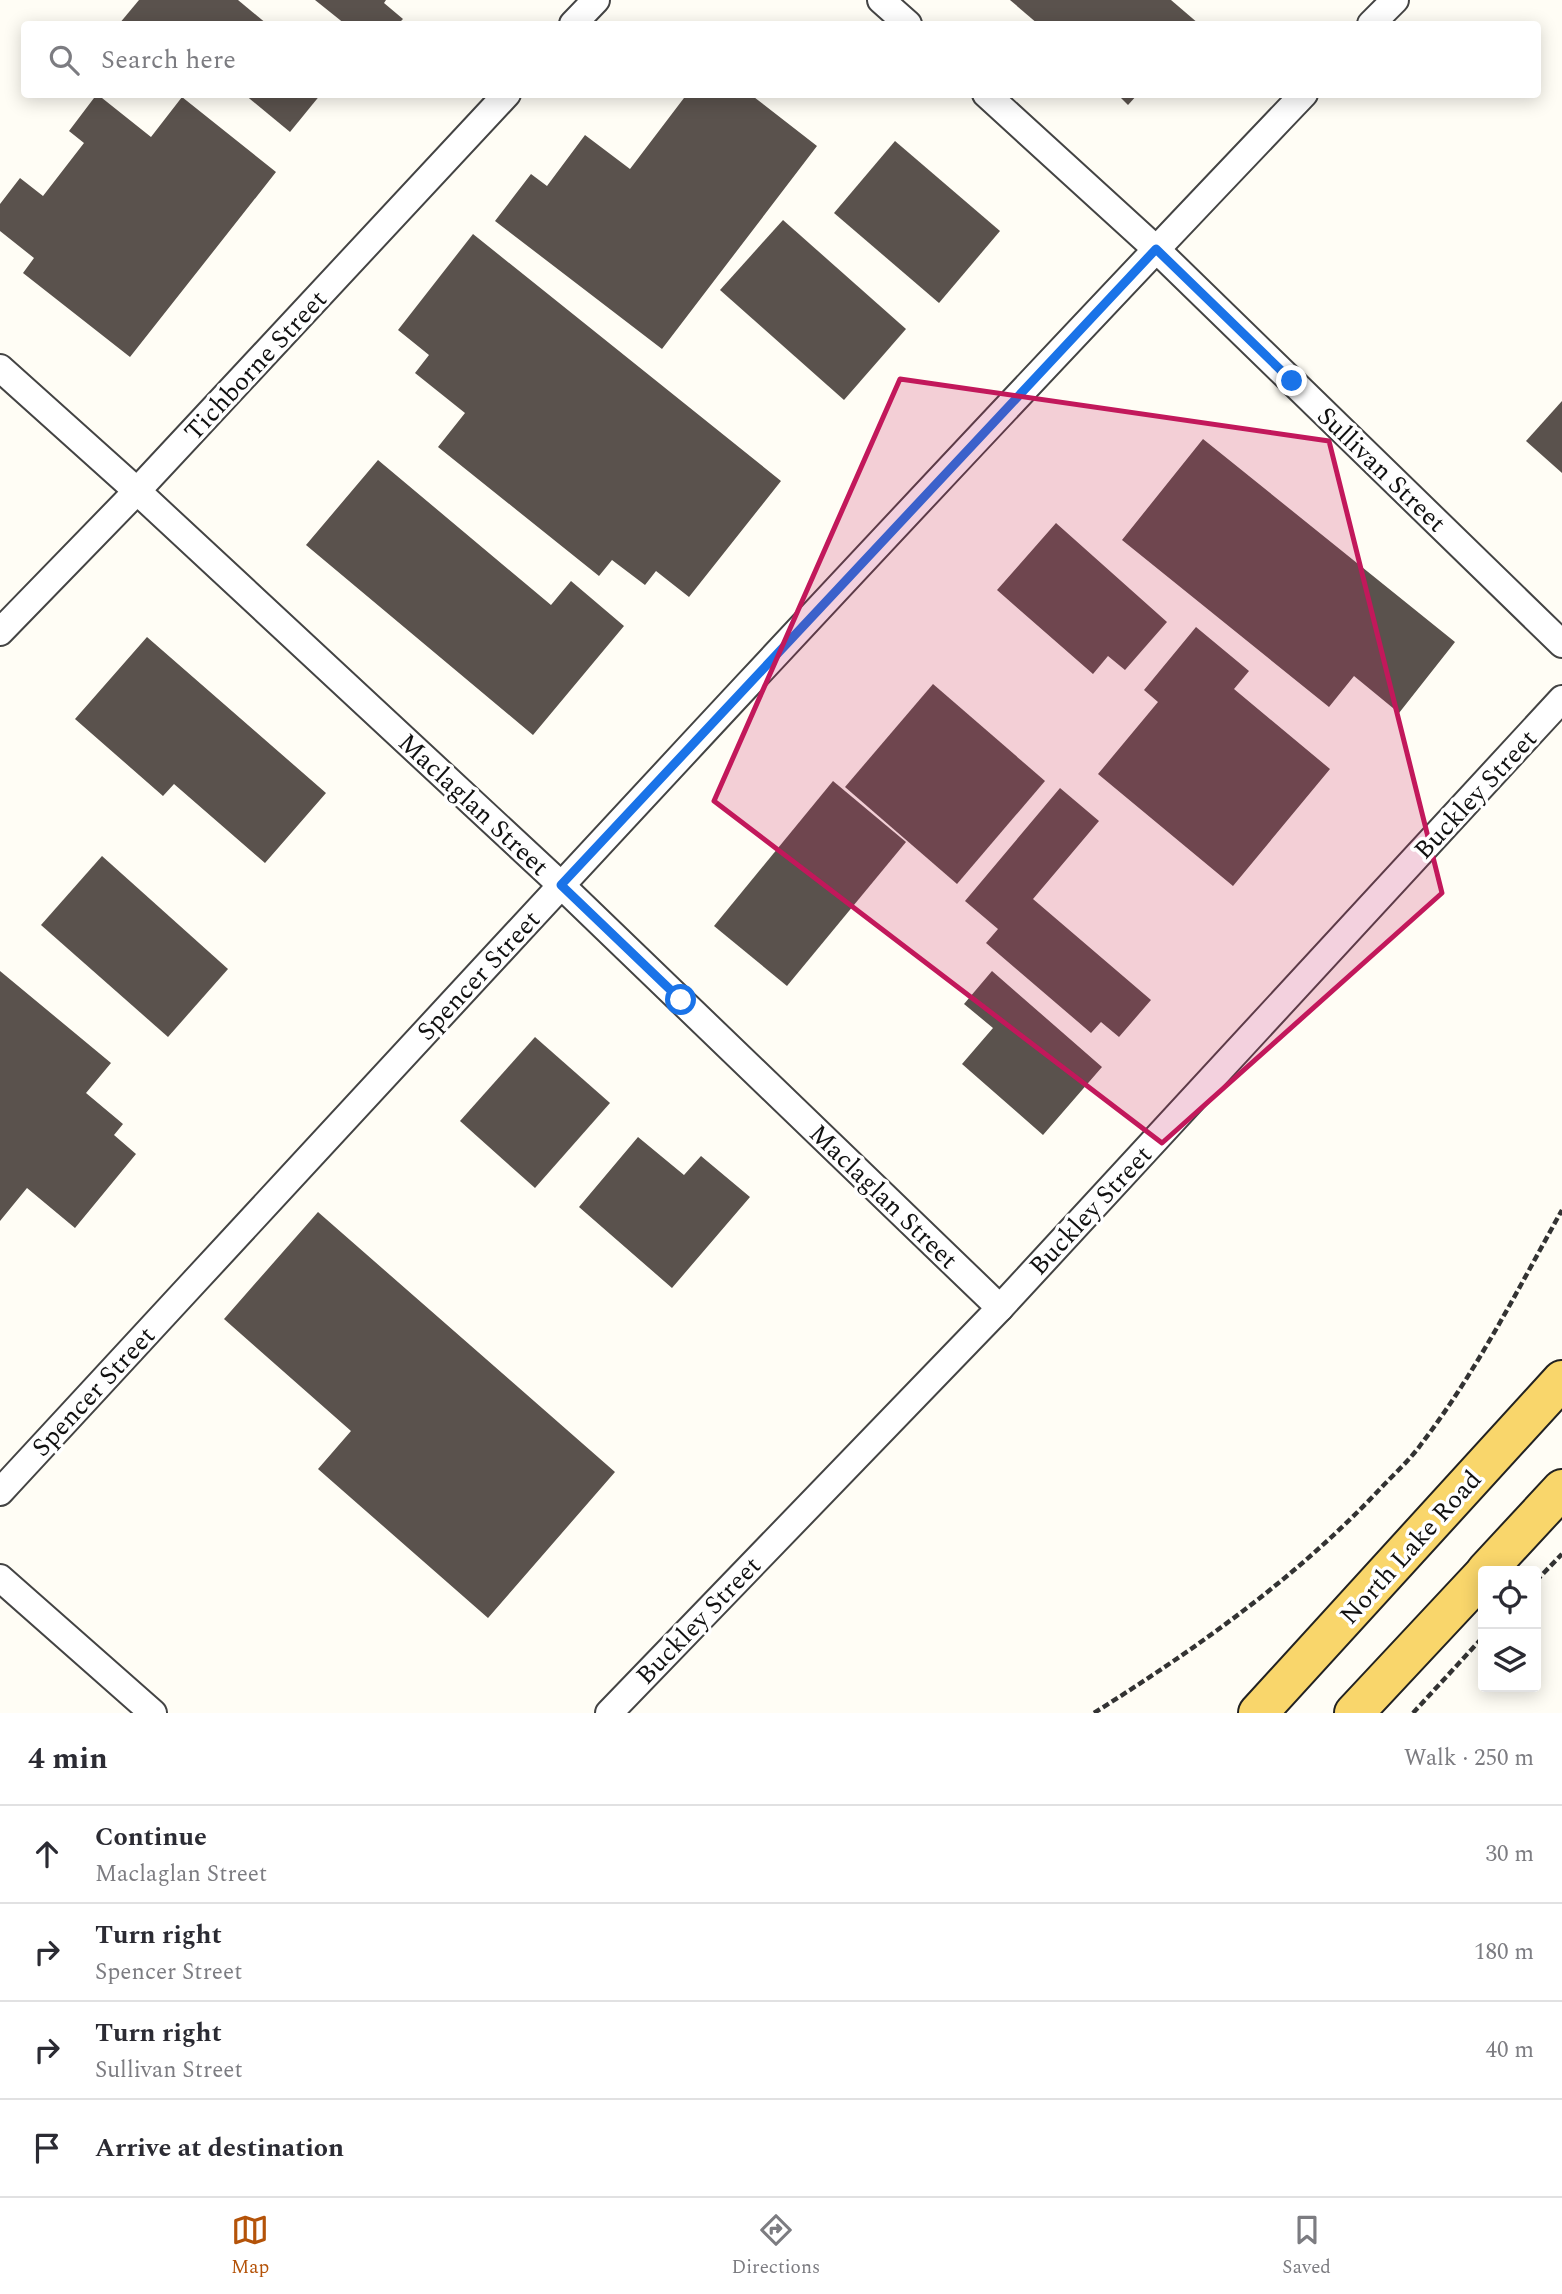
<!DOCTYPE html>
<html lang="en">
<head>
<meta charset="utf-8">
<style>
  body { margin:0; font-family:Spectral,serif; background:#f7f7f7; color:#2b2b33 }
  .controls { position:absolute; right:21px; bottom:21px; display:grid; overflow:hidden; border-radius:7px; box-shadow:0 4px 18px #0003 }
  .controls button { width:63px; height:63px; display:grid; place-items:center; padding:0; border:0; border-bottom:2px solid #e1e1e2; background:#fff; color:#2b2b33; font:35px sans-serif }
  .stop { position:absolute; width:21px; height:21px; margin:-16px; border:5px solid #1a73e8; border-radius:50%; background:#fff }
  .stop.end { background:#1a73e8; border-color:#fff; box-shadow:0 2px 7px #0008 }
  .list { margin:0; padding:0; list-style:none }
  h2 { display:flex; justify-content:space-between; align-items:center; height:91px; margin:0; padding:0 28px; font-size:30px }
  h2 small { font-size:23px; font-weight:400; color:#7c7c81 }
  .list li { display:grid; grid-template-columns:46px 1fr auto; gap:21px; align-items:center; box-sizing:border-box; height:98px; padding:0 28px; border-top:2px solid #e1e1e2 }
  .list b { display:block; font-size:26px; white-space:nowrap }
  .list p { margin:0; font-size:23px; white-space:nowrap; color:#7c7c81 }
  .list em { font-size:23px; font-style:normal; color:#7c7c81 }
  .icon { flex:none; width:38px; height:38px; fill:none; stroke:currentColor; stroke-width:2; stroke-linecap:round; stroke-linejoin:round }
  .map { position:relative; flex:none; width:1562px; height:1713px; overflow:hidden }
  .search { position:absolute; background:#fff; box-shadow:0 4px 18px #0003; left:21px; right:21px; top:21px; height:77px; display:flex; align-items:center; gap:18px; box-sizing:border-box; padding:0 24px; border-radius:7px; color:#7c7c81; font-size:26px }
  .sheet { height:483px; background:#fff }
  nav { display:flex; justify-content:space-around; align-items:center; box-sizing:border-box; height:98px; border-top:2px solid #e1e1e2; background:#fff; font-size:19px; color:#7c7c81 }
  nav a { display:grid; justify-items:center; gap:4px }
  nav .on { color:#b45309 }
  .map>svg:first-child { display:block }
</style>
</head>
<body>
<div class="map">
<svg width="1562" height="1713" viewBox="0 0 1562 1713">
  <rect width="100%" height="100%" fill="#fffdf5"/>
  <g fill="#5a524d">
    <polygon points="139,0 238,0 267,24 119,24"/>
    <polygon points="315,0 386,0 384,3 403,19 398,24 345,24"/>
    <polygon points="1010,0 1171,0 1199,24 1038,24"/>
    <polygon points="97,94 151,137 182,97 276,172 130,357 23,273 34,258 0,231 0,204 20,178 43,196 84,143 69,131"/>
    <polygon points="244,94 321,94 290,132"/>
    <polygon points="687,94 750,94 817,146 662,349 495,221 531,174 547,186 585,135 630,169"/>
    <polygon points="1117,94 1138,94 1128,105"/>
    <polygon points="895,141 1000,231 939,303 834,213"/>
    <polygon points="783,220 906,329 844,400 720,290"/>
    <polygon points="473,234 781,481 689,597 656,571 645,585 612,560 599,576 438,447 465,413 415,373 429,355 398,330"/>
    <polygon points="1562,401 1562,473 1526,441"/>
    <polygon points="1203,439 1455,642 1399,713 1354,676 1329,707 1122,540"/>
    <polygon points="378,460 551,605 571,581 624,626 533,735 306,545"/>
    <polygon points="1056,523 1167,622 1125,670 1108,656 1093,674 997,590"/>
    <polygon points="1196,627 1249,671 1234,689 1330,769 1233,886 1098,774 1158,702 1144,690"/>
    <polygon points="147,637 326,793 265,863 174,784 163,796 75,719"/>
    <polygon points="933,684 1045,781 957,884 845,787"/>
    <polygon points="833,781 906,842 787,986 714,926"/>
    <polygon points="1060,788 1099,821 1033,899 1151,1000 1119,1037 1101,1022 1091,1033 986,943 998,929 965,901"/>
    <polygon points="102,856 228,969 168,1037 41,925"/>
    <polygon points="0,971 111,1063 86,1093 123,1124 114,1135 136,1154 75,1228 27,1188 0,1221"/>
    <polygon points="992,971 1102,1067 1043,1135 962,1064 993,1028 964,1004"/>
    <polygon points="535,1037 610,1103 535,1188 460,1121"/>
    <polygon points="638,1137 684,1175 701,1156 750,1197 672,1288 579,1207"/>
    <polygon points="318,1212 615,1472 488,1618 318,1469 351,1431 224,1319"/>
  </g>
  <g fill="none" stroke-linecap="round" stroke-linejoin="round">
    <defs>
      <g id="street">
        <polyline points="881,0 908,24"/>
        <polyline points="573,24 596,0"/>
        <polyline points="1371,24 1395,0"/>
        <polyline points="986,94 1156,249 1562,644"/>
        <polyline points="0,368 137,491 561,885 1000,1308"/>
        <polyline points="0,632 137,491 507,94"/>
        <path d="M0,1492C433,1024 864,555 1304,94"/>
        <polyline points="0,1578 153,1713"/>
        <polyline points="609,1713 1000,1308 1562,699"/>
      </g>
      <g id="primary">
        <polyline points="1486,1571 1562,1489"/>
        <polyline points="1258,1713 1562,1380"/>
        <polyline points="1354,1713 1483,1575"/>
      </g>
    </defs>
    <use href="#street" stroke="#444" stroke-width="30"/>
    <use href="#primary" stroke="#222" stroke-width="42"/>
    <g stroke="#333" stroke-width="4.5" stroke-dasharray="7 3.5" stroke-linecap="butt">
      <polyline points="1536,1581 1562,1554"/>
      <path d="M1094,1713C1197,1648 1295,1579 1379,1490C1393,1475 1410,1460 1422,1443C1477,1371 1518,1289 1562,1210"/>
      <polyline points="1413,1713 1483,1637"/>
    </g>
    <use href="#street" stroke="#fff" stroke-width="26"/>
    <use href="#primary" stroke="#f9d66b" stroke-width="38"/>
  </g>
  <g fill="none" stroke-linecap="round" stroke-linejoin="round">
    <polyline stroke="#1a73e8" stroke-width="9" points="681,1000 561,885 1156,249 1292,381"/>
  </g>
  <path fill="#c2185b" fill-opacity="0.2" stroke="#c2185b" stroke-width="5" stroke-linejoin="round" d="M900,379L1329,441L1442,893L1162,1143L714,801Z"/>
  <g text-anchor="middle" stroke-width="7" stroke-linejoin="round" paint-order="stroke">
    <g font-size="26" fill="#111" stroke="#fff">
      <text transform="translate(255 365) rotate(-47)" y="9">Tichborne Street</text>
      <text transform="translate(1382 469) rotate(44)" y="9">Sullivan Street</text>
      <text transform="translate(1475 794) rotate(-47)" y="9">Buckley Street</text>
      <text transform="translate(474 804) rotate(43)" y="9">Maclaglan Street</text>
      <text transform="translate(478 975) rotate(-47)" y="9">Spencer Street</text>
      <text transform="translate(884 1196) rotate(44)" y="9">Maclaglan Street</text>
      <text transform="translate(1090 1210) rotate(-47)" y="9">Buckley Street</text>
      <text transform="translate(93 1391) rotate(-47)" y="9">Spencer Street</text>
      <text transform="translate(1410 1547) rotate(-48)" y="9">North Lake Road</text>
      <text transform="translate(698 1620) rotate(-46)" y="9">Buckley Street</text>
    </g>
  </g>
</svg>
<div class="controls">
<button><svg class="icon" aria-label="locate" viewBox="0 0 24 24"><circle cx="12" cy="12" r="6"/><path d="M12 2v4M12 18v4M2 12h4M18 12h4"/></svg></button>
<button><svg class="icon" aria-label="layers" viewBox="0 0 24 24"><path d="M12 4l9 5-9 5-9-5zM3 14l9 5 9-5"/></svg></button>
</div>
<div class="stop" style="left:681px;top:1000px"></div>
<div class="stop end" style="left:1292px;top:381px"></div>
<div class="search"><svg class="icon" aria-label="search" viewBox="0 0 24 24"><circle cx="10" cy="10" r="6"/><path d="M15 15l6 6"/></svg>Search here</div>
</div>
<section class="sheet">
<h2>4 min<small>Walk · 250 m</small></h2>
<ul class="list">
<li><svg class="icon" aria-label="ahead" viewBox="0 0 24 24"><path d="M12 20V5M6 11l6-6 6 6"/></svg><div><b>Continue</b><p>Maclaglan Street</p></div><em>30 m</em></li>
<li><svg class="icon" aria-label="right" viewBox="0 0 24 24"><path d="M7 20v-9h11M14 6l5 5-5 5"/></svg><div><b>Turn right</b><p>Spencer Street</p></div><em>180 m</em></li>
<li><svg class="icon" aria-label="right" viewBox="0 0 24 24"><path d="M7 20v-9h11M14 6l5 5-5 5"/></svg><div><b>Turn right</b><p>Sullivan Street</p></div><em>40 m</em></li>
<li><svg class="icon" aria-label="arrive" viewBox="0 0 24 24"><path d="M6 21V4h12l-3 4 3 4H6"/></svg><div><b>Arrive at destination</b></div></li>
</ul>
</section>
<nav>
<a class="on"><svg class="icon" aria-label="map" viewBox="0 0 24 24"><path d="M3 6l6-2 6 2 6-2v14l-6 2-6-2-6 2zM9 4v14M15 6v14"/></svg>Map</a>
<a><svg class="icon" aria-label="directions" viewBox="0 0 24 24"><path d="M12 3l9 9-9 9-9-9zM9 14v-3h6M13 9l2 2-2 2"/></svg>Directions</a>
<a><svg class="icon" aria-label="saved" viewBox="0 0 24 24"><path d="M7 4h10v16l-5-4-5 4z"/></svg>Saved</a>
</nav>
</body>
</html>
